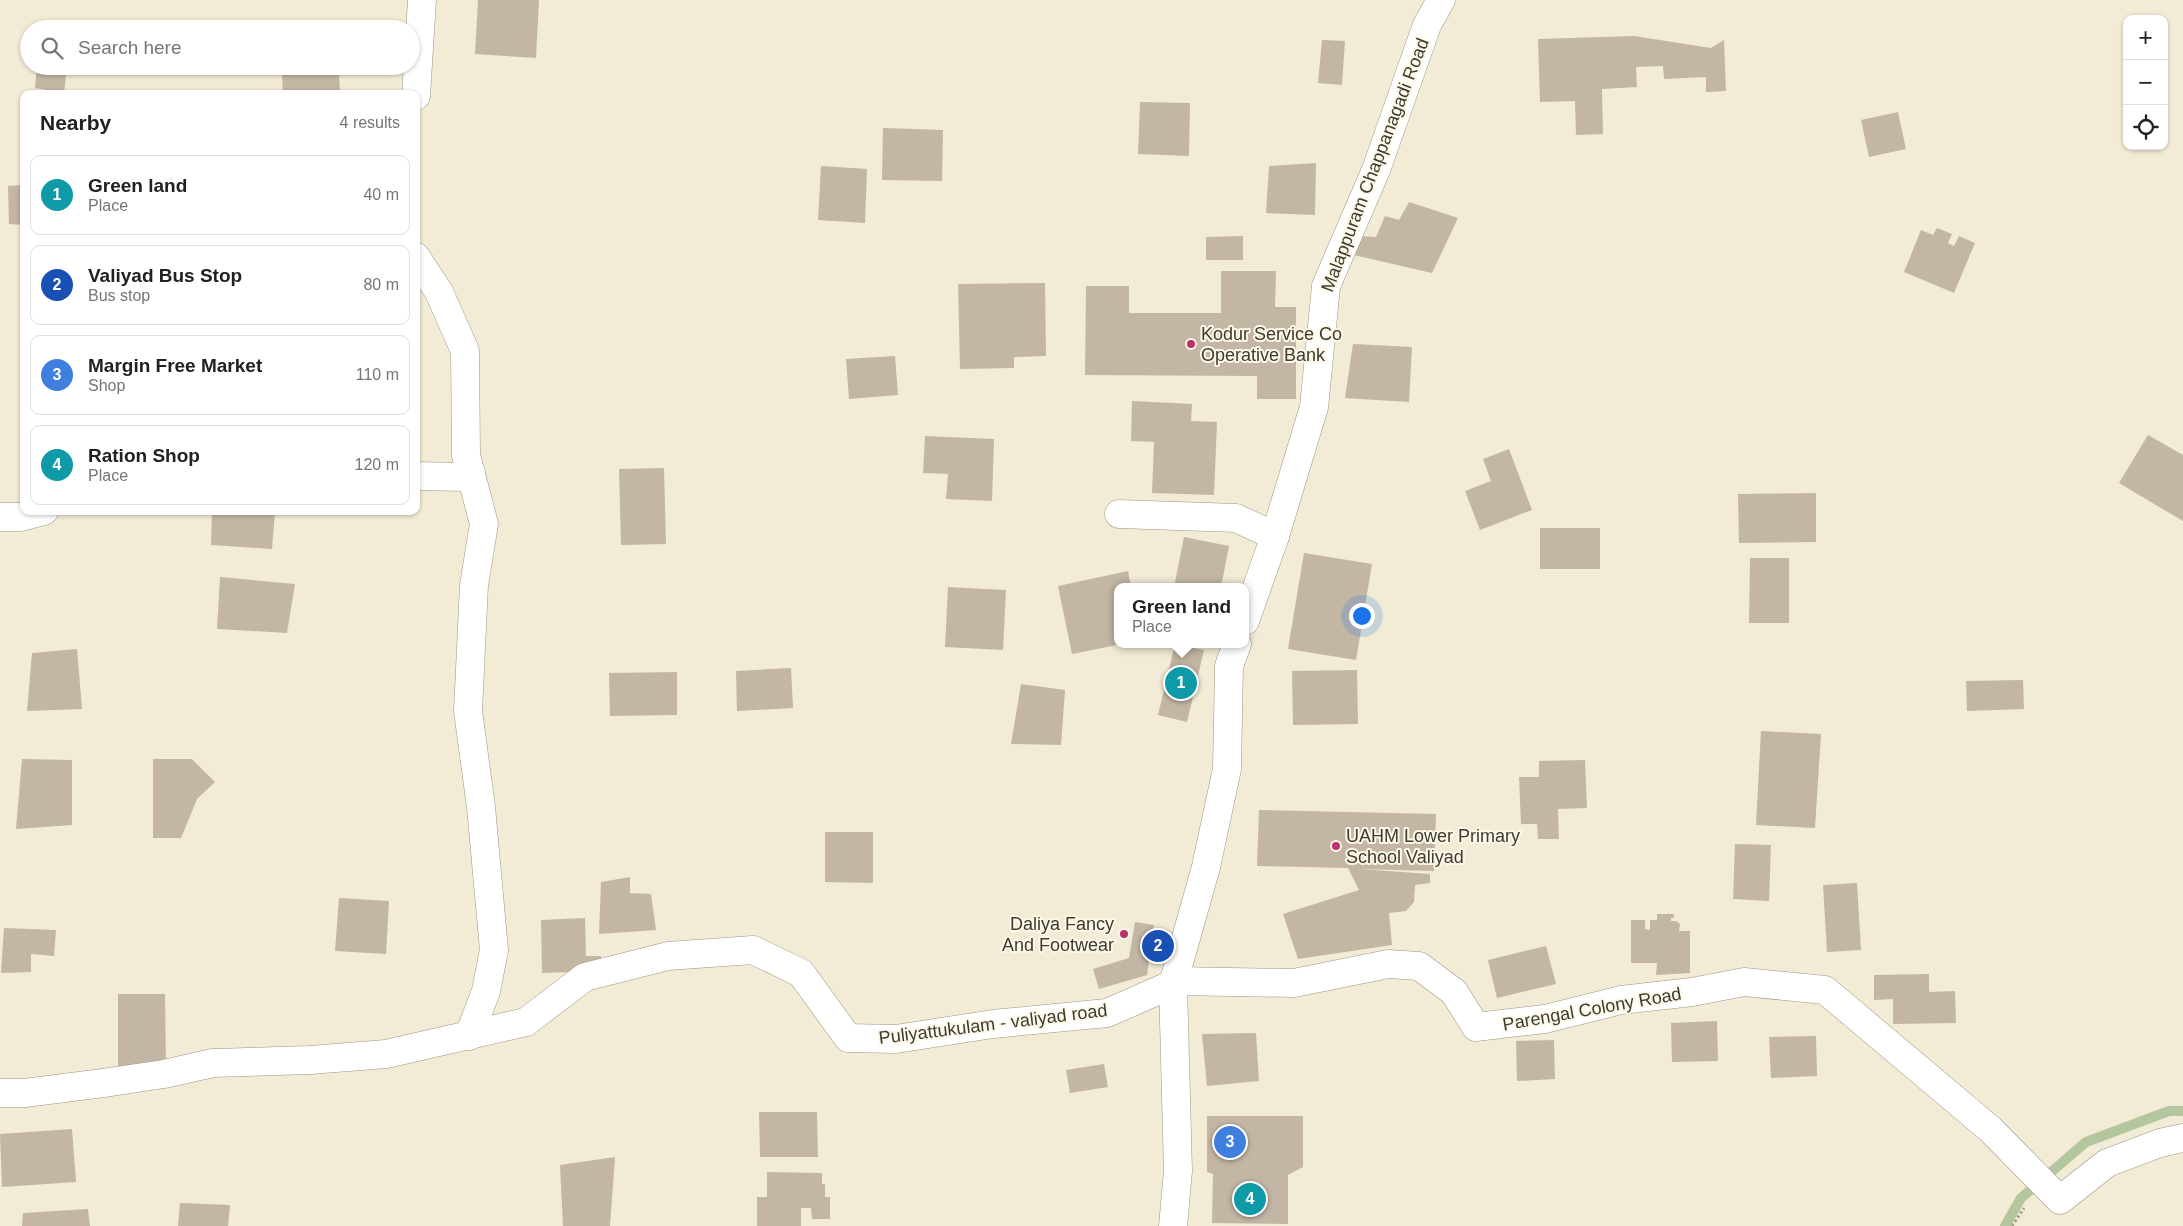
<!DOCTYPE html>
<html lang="en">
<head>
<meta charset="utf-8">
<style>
  body { margin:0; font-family:Helvetica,sans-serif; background:#f2f2f2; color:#202124 }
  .controls { position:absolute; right:15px; top:15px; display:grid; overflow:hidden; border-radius:10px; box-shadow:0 1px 4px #0004 }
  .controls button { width:45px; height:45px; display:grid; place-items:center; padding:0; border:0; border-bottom:1px solid #e0e0e0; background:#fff; color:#202124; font:25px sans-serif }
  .you { position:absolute; left:1361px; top:615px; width:18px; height:18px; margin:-12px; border:4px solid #fff; border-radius:50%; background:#1a73e8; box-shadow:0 0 0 8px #1a73e833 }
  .badge { display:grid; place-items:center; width:32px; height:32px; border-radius:50%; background:#bc3169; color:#fff; font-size:16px; font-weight:700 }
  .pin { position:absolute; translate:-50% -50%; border:2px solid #fff; box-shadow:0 1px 5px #0006 }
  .popup { position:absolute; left:1114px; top:583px; width:135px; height:65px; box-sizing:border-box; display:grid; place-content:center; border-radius:10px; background:#fff; filter:drop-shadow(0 1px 4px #0005); font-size:16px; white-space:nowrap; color:#757577 }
  .popup b { font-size:19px; color:#202124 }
  .popup::after { content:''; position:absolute; left:50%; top:100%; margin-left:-10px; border:10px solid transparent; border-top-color:#fff }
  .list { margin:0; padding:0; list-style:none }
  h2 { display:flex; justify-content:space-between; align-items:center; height:65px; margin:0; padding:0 20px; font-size:21px }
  h2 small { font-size:16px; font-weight:400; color:#757577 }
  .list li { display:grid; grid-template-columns:32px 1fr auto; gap:15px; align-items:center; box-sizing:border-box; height:80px; margin:0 10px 10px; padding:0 10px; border:1px solid #e0e0e0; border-radius:10px }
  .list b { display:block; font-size:19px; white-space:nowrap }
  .list p { margin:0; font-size:16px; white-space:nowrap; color:#757577 }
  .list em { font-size:16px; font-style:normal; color:#757577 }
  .icon { flex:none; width:28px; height:28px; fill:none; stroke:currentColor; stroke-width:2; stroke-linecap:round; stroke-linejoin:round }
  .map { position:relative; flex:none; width:2183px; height:1226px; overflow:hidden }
  .search { position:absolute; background:#fff; box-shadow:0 1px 4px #0004; left:20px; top:20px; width:400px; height:55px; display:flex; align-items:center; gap:12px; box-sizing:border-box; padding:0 18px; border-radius:28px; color:#757577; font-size:19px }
  .panel { position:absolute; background:#fff; box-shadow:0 1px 4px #0004; left:20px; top:90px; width:400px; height:425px; border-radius:10px }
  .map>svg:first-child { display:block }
</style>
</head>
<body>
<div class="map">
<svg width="2183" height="1226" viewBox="0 0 2183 1226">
  <rect width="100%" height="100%" fill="#f2ebd5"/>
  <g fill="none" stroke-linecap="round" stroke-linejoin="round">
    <polyline stroke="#b3c69d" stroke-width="10" points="2005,1226 2021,1198 2086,1142 2169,1111 2183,1111"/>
  </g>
  <g fill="#c4b6a4">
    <polygon points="478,0 539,0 536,58 475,54"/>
    <polygon points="1634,36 1711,48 1724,40 1726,91 1706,92 1706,77 1664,79 1663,66 1636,67 1637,87 1602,89 1603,134 1576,135 1575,101 1540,102 1538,39"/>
    <polygon points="1322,40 1345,41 1342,85 1318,83"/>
    <polygon points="37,66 67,66 64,93 35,88"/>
    <polygon points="339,73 340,94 283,94 282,75"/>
    <polygon points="1140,102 1190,103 1189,156 1138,154"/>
    <polygon points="1898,112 1906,149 1869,157 1861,120"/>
    <polygon points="883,128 943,130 942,181 882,180"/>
    <polygon points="1316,163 1315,215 1266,213 1269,166"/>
    <polygon points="821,166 867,169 865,223 818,220"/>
    <polygon points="24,185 24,225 9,224 8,186"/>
    <polygon points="1409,202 1458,218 1432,273 1354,255 1360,236 1376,237 1385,216 1399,220"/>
    <polygon points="1937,228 1952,234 1948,243 1954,246 1959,236 1975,243 1954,293 1904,272 1921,230 1933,235"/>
    <polygon points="1243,236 1243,260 1206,260 1206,237"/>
    <polygon points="1221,271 1276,271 1275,307 1296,307 1296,399 1257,399 1257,376 1085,375 1086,286 1129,286 1129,313 1221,313"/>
    <polygon points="1045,283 1046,356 1014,357 1014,368 960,369 958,284"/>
    <rect x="20" y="289" width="4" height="63"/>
    <polygon points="1353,344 1412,347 1409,402 1345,398"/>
    <polygon points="895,356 898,395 849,399 846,359"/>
    <polygon points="1132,401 1192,404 1191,421 1217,422 1214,495 1152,493 1154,442 1131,441"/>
    <polygon points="2148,435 2183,455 2183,521 2119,483"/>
    <polygon points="925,436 994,439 992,501 946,499 948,474 923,473"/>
    <polygon points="1509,449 1532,510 1480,530 1465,491 1491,481 1483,459"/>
    <polygon points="664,468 666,544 621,545 619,469"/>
    <polygon points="1816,493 1816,542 1739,543 1738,494"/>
    <polygon points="212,511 275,511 272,549 211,545"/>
    <rect x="1540" y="528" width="60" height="41"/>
    <polygon points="1184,537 1229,546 1221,587 1174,587"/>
    <polygon points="1304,553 1372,564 1356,660 1288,649"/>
    <polygon points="1750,558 1789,558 1789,623 1749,623"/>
    <polygon points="1128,571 1131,587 1117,587 1117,645 1072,654 1058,586"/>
    <polygon points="220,577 295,584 287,633 217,629"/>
    <polygon points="948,587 1006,590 1003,650 945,647"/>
    <polygon points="1175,644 1204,650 1187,722 1158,715"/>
    <polygon points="77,649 82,709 27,711 32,653"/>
    <polygon points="791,668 793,708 737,711 736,671"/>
    <polygon points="1357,670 1358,724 1293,725 1292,671"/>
    <polygon points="677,672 677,715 610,716 609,673"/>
    <polygon points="2023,680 2024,709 1967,711 1966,681"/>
    <polygon points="1021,684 1065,690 1061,745 1011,744"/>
    <polygon points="1761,731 1821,734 1815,828 1756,825"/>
    <polygon points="22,759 72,760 72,825 16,829"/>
    <polygon points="153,759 192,759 215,782 197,799 181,838 153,838"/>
    <polygon points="1585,760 1587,808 1558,809 1559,839 1538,839 1537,824 1521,824 1519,777 1539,777 1539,761"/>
    <polygon points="1259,810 1436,814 1434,871 1360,869 1430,874 1430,883 1415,885 1414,902 1406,911 1389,913 1392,945 1298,959 1283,914 1359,890 1348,868 1257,866"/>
    <polygon points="825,832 873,832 873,883 825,882"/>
    <polygon points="1735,844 1771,845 1769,901 1733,899"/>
    <polygon points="630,877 630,893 651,894 656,930 599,934 601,882"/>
    <polygon points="1857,883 1861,950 1827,952 1823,885"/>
    <polygon points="339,898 389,901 386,954 335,951"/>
    <polygon points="1657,914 1674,914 1674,918 1671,918 1671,921 1676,921 1680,924 1679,931 1690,931 1690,973 1656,975 1657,963 1631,963 1631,920 1645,920 1645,929 1650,930 1650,920 1657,920"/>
    <polygon points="585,918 586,956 601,956 601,971 542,973 541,920"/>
    <polygon points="1135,922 1154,925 1147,975 1099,989 1093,969 1129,958"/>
    <polygon points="4,928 56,930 54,956 31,954 31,972 1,973"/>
    <polygon points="1546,946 1556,984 1497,998 1488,960"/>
    <polygon points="1929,974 1929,992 1955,991 1956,1023 1893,1024 1893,999 1874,1000 1874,975"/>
    <polygon points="118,994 165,994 166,1066 118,1067"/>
    <polygon points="1717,1021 1718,1061 1672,1062 1671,1023"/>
    <polygon points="1256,1033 1259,1081 1207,1086 1202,1034"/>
    <polygon points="1816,1036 1817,1076 1771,1078 1769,1037"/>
    <polygon points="1554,1040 1555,1079 1517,1081 1516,1041"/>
    <polygon points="1104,1064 1108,1087 1070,1093 1066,1070"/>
    <polygon points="759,1112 817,1112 818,1157 760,1157"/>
    <polygon points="1207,1116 1303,1116 1303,1167 1288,1175 1288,1224 1212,1223 1213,1174 1207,1172"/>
    <polygon points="72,1129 76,1182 2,1187 0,1134"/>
    <polygon points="615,1157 610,1226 563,1226 560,1165"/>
    <polygon points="767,1172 822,1173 822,1184 825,1184 825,1197 830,1197 830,1219 812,1219 811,1208 801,1208 801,1226 757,1226 757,1197 767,1197"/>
    <polygon points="180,1203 230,1205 228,1226 178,1226"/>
    <polygon points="88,1209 90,1226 22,1226 23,1213"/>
  </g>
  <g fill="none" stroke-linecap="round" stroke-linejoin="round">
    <defs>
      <g id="minor">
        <polyline points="416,96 422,0"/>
        <polyline points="416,257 439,292 465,351 466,455 484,524 474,585 468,711 481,807 494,950 486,991 469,1036"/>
        <polyline points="416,476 464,477 471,473"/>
        <polyline points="1119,514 1236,518 1275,536"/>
        <polyline points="0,517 21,517 44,511"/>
        <polyline points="1245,621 1275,536 1314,407 1326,286 1376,170 1427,25 1441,0"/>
        <polyline points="1174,981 1294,983 1388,964 1419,966 1454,992 1476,1027 1545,1019 1621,1000 1692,992 1744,982 1825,990 1990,1129 2060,1200 2107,1163 2160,1143 2183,1138"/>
        <polyline points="0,1093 25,1093 103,1083 164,1074 213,1063 310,1060 386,1054 526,1022 585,977 668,956 753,950 801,973 848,1038 896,1039 993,1024 1107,1013 1173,984"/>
        <polyline points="1173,1226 1178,1171 1173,984 1206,867 1227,769 1229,666 1237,644"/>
      </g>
    </defs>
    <use href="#minor" stroke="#9c9682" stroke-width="29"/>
    <polyline stroke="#a7a191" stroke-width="3" stroke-dasharray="2.5 2.5" stroke-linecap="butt" points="2012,1226 2024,1208"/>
    <use href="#minor" stroke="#fff" stroke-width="28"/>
  </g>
  <g fill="#bc3169" stroke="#fef8e7" stroke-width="2">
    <circle cx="1191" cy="344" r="5"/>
    <circle cx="1336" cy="846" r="5"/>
    <circle cx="1124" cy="934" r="5"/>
  </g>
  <g text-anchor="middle" stroke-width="4" stroke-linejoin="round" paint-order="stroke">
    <g font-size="18" fill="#3d3a32" stroke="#fef8e7">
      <text transform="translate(1375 165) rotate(-69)" y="6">Malappuram Chappanagadi Road</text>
      <text transform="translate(1592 1009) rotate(-10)" y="6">Parengal Colony Road</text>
      <text transform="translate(993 1024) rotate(-7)" y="6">Puliyattukulam - valiyad road</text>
    </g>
    <g font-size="18" fill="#3d3a32" stroke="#fef8e7" text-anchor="start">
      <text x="1201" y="340">Kodur Service Co<tspan x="1201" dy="21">Operative Bank</tspan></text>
      <text x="1346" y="842">UAHM Lower Primary<tspan x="1346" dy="21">School Valiyad</tspan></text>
      <text x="1114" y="930" text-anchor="end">Daliya Fancy<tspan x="1114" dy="21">And Footwear</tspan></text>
    </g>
  </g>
</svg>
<div class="controls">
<button>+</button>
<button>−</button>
<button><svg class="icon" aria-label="locate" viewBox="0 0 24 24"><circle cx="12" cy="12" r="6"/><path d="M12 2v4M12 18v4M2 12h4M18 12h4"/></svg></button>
</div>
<div class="you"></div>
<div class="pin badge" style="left:1181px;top:683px;background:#0f9aa8">1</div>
<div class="popup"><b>Green land</b>Place</div>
<div class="pin badge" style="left:1158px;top:946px;background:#1a4fb4">2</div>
<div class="pin badge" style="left:1230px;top:1142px;background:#3f7fe0">3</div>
<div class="pin badge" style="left:1250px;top:1199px;background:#0f9aa8">4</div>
<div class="search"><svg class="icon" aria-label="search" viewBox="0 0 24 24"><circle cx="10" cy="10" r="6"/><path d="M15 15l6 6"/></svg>Search here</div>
<section class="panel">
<h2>Nearby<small>4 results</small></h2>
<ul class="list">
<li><span class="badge" style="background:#0f9aa8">1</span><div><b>Green land</b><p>Place</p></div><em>40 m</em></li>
<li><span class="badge" style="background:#1a4fb4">2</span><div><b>Valiyad Bus Stop</b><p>Bus stop</p></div><em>80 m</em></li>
<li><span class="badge" style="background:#3f7fe0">3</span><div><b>Margin Free Market</b><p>Shop</p></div><em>110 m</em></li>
<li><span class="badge" style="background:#0f9aa8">4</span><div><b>Ration Shop</b><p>Place</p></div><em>120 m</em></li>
</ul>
</section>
</div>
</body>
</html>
